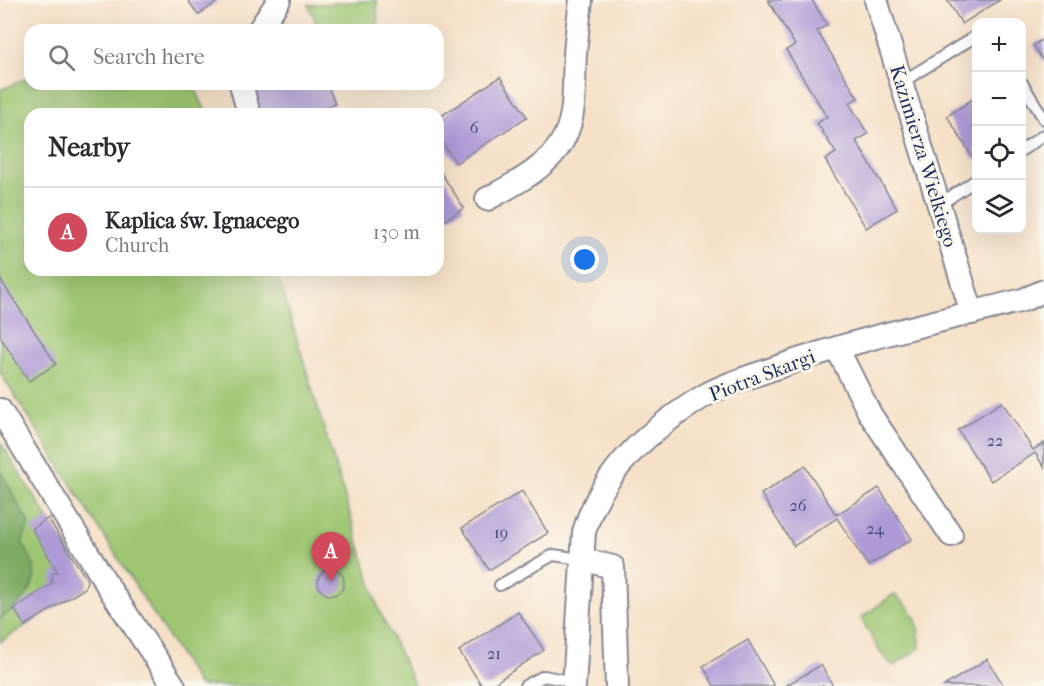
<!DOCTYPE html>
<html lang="en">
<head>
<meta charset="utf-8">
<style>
  body { margin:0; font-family:"IM FELL French Canon",serif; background:#f7f7f7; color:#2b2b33 }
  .controls { position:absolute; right:18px; top:18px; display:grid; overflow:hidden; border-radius:12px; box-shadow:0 6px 24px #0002 }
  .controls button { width:54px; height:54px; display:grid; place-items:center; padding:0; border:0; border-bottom:2px solid #e1e1e2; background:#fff; color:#2b2b33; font:30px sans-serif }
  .you { position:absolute; left:585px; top:260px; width:21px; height:21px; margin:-15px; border:4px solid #fff; border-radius:50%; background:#1a73e8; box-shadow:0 0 0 9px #1a73e833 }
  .badge { display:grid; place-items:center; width:39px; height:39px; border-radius:50%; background:#d1495b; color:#fff; font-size:20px; font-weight:700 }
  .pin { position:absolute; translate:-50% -50px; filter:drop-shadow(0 2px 3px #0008) }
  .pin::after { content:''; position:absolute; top:32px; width:21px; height:18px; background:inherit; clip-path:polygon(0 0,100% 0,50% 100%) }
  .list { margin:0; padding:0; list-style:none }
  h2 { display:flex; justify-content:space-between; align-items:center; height:78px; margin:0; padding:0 24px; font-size:26px }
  h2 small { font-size:20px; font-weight:400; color:#7c7c81 }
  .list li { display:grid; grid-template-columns:39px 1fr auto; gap:18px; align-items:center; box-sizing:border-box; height:90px; padding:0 24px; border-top:2px solid #e1e1e2 }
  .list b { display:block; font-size:22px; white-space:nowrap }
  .list p { margin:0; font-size:20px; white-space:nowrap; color:#7c7c81 }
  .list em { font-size:20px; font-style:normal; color:#7c7c81 }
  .icon { flex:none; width:33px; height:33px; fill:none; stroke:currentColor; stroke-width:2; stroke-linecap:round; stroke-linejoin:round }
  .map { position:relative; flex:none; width:1044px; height:686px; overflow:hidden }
  .search { position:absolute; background:#fff; box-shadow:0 6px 24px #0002; left:24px; top:24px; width:420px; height:66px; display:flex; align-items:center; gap:15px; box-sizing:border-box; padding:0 21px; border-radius:18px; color:#7c7c81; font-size:22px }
  .panel { position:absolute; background:#fff; box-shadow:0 6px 24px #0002; left:24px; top:108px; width:420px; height:168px; border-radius:18px }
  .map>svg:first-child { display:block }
</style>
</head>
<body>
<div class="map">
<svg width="1044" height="686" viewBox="0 0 1044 686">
  <rect width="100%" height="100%" fill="#fbf7ec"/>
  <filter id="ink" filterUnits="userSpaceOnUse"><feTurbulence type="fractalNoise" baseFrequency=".0167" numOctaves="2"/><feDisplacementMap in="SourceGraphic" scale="12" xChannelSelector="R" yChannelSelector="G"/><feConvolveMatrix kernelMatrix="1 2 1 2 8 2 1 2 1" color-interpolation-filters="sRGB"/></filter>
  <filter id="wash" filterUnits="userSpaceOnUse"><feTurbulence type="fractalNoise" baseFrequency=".008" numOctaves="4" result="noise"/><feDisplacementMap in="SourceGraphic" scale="24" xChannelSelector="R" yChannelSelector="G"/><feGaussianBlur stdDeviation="1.35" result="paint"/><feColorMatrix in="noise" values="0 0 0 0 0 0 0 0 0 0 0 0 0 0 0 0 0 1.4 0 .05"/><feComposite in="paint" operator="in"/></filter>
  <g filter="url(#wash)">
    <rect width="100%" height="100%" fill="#f6e1c8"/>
    <g fill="#9ec672" stroke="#5c7a68" stroke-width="1.5">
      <polygon points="377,0 378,30 320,30 308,5"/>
      <polygon points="30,77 30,84 193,84 207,114 30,114 30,270 276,270 379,610 415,686 199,686 0,372 0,90"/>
      <polygon points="0,442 87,580 85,588 0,642"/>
      <path d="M894,594C916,611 919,622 920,648L893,666L880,652L861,618Z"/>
    </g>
    <path fill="#7eab64" stroke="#4c6d61" stroke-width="1.5" d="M0,470L29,524L22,542C26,550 33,560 34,569C37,591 16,607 0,619Z"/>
    <g id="blocks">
      <g fill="#ad9ad7">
        <polygon points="188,0 220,0 198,15"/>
        <polygon points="768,0 812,0 827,25 817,31 858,98 849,103 868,134 856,141 897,209 866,228 825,160 836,153 817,123 827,117 786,50 795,45"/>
        <polygon points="947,0 1000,0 962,24"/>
        <polygon points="1044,39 1044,62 1033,45"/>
        <polygon points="500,77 527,117 456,163 438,136 438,118"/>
        <polygon points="327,84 335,104 310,114 262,114 250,85"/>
        <polygon points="976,97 976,158 974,160 947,116"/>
        <polygon points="441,173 464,208 438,225 438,175"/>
        <polygon points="0,279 56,364 29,381 0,337"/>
        <polygon points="1002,402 1033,450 1044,443 1044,467 1035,453 991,481 958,430"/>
        <polygon points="805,466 836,515 879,488 912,539 868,566 837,518 794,546 761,494"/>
        <polygon points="522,491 548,533 489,570 462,528"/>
        <polygon points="48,518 87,580 85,588 25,626 14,609 54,582 51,581 54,572 58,572 32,529"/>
        <circle cx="331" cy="582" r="13"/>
        <polygon points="518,612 544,650 490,686 482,686 459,651"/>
        <polygon points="748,640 774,686 714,686 703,666"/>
        <polygon points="987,659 1004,686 944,686"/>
        <polygon points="821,665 833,686 785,686"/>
      </g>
    </g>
  </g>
  <g filter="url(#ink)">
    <use href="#blocks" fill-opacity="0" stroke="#888893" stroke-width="1.5"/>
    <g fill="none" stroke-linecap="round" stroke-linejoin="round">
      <defs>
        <g id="service">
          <polyline points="902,82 976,36"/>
          <polyline points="1022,83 1044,119"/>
          <polyline points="1022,150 1044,135"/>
          <polyline points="940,204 976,180"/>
          <polyline points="500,585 553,555 581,559"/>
          <polyline points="525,686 544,676 574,682"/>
        </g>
        <g id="minor">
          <polyline points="876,0 972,313"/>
          <polyline points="259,30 279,0"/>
          <polyline points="241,84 249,114"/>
          <path d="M487,199C515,184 551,166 565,136C577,111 573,82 575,55C576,37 579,18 581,0"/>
          <polyline points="837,348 870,414 951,535"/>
          <polyline points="0,410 111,591 174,686"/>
          <polyline points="581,559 613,567 617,686"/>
          <path d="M574,686L584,532C602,470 650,429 704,396C724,384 750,377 772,369C853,340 939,321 1023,300L1044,291"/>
        </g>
      </defs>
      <use href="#service" stroke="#888893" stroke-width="14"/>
      <use href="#minor" stroke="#888893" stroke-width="26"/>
      <use href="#service" stroke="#fff" stroke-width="10"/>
      <use href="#minor" stroke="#fff" stroke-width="22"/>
    </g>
  </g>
  <g text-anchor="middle" stroke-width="6" stroke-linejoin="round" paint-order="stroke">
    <g font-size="16" fill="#404a7c">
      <text x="474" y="133">6</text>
      <text x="995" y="446">22</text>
      <text x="798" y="511">26</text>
      <text x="875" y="534">24</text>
      <text x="501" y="538">19</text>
      <text x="494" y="659">21</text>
    </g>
    <g font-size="20" fill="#1b2f5e" stroke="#fbf7ec">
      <text transform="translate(924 156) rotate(73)" y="7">Kazimierza Wielkiego</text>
      <text transform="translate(762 375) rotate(-21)" y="7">Piotra Skargi</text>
    </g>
  </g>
</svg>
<div class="controls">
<button>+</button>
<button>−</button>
<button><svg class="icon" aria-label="locate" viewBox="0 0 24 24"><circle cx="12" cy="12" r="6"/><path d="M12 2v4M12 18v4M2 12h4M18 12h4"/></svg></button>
<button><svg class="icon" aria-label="layers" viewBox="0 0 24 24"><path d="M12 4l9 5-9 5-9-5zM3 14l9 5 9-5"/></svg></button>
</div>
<div class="you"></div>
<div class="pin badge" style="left:331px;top:582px">A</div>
<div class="search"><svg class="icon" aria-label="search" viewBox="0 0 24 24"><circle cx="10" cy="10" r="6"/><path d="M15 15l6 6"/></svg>Search here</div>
<section class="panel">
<h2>Nearby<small></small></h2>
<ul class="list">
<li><span class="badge">A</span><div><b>Kaplica św. Ignacego</b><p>Church</p></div><em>130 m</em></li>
</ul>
</section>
</div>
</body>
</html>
